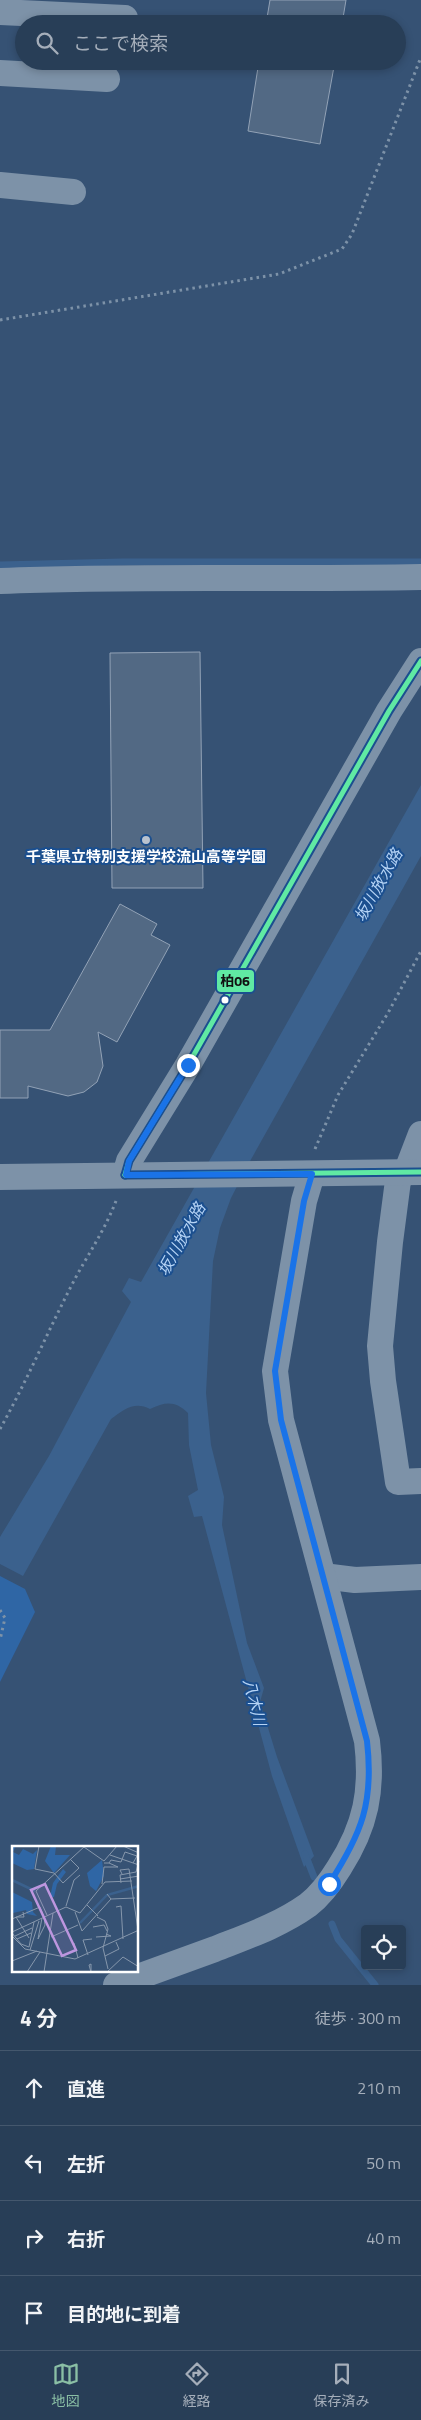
<!DOCTYPE html>
<html lang="ja">
<head>
<meta charset="utf-8">
<style>
  body { margin:0; font-family:"Titillium Web","Noto Sans JP",sans-serif; background:#344961; color:#f1f3f6 }
  .controls { position:absolute; right:15px; bottom:15px; display:grid; overflow:hidden; border-radius:5px; box-shadow:0 2px 8px #0003 }
  .controls button { width:45px; height:45px; display:grid; place-items:center; padding:0; border:0; border-bottom:1px solid #44576d; background:#283e57; color:#f1f3f6; font:25px sans-serif }
  .stop { position:absolute; width:15px; height:15px; margin:-11px; border:4px solid #1a73e8; border-radius:50%; background:#fff }
  .stop.end { background:#1a73e8; border-color:#fff; box-shadow:0 1px 5px #0008 }
  .list { margin:0; padding:0; list-style:none }
  h2 { display:flex; justify-content:space-between; align-items:center; height:65px; margin:0; padding:0 20px; font-size:21px }
  h2 small { font-size:16px; font-weight:400; color:#a5aeba }
  .list li { display:grid; grid-template-columns:32px 1fr auto; gap:15px; align-items:center; box-sizing:border-box; height:75px; padding:0 20px; border-top:1px solid #44576d }
  .list b { display:block; font-size:19px; white-space:nowrap }
  .list em { font-size:16px; font-style:normal; color:#a5aeba }
  .icon { flex:none; width:28px; height:28px; fill:none; stroke:currentColor; stroke-width:2; stroke-linecap:round; stroke-linejoin:round }
  .map { position:relative; flex:none; width:421px; height:1985px; overflow:hidden }
  .search { position:absolute; background:#283e57; box-shadow:0 2px 8px #0003; left:15px; right:15px; top:15px; height:55px; display:flex; align-items:center; gap:12px; box-sizing:border-box; padding:0 18px; border-radius:28px; color:#a5aeba; font-size:19px }
  .sheet { height:365px; background:#283e57 }
  nav { display:flex; justify-content:space-around; align-items:center; box-sizing:border-box; height:70px; border-top:1px solid #44576d; background:#283e57; font-size:14px; color:#a5aeba }
  nav a { display:grid; justify-items:center; gap:2px }
  nav .on { color:#8abfa5 }
  .map>svg:first-child { display:block }
</style>
</head>
<body>
<div class="map">
<svg width="421" height="1985" viewBox="0 0 421 1985">
  <rect width="100%" height="100%" fill="#365274"/>
  <polygon fill="#2f66a5" points="0,1576 25,1589 35,1612 0,1682"/>
  <path fill="#3b618d" d="M421,785V856L249,1163L231,1198L220,1228L213,1261L206,1393L211,1445L224,1497L222,1525L247,1643L264,1688L260,1702L277,1757L314,1856L304,1867L272,1776L202,1516L194,1517L188,1496L198,1490L189,1445L188,1413C176,1401 166,1401 150,1409C135,1401 124,1409 111,1419L23,1576L0,1564V1537L49,1456L131,1302L122,1291L129,1278L141,1282Z"/>
  <g fill="none" stroke-linecap="round" stroke-linejoin="round">
    <g stroke="#3b618d" stroke-width="7">
      <polyline points="0,565 122,562 421,562"/>
      <polyline points="305,1854 314,1877"/>
      <polyline points="332,1924 338,1939 375,1985"/>
    </g>
  </g>
  <g fill="#526984" stroke="#92a2b6">
    <polygon points="270,0 346,0 342,24 266,24"/>
    <polygon points="259,61 335,61 320,144 248,131"/>
    <polygon points="200,652 203,888 112,888 110,653"/>
    <polygon points="120,904 157,924 151,935 170,945 117,1042 98,1032 103,1066 97,1082 84,1092 68,1096 28,1086 28,1098 0,1098 0,1030 50,1030"/>
  </g>
  <g fill="none" stroke-linecap="round" stroke-linejoin="round">
    <g stroke="#7d92a8" stroke-width="3" stroke-dasharray="2.5 4" stroke-linecap="butt">
      <polyline points="0,320 279,274 342,249 352,234 421,57"/>
      <polyline points="315,1149 338,1095 388,1013 421,951"/>
      <path d="M0,1429C28,1379 50,1326 77,1275C91,1250 106,1227 116,1201"/>
      <polyline points="0,1610 5,1618 0,1640"/>
    </g>
    <g stroke="#7d92a8" stroke-width="26">
      <polyline points="0,12 125,18"/>
      <polyline points="0,73 107,79"/>
      <polyline points="0,185 73,192"/>
      <path d="M0,581C140,575 281,580 421,577"/>
      <polyline points="399,1173 390,1242 380,1346 383,1381 398,1482 421,1481"/>
      <polyline points="406,1173 421,1134"/>
      <polyline points="125,1175 129,1161 188,1065 389,711 421,661"/>
      <polyline points="0,1177 421,1172"/>
      <polyline points="323,1576 355,1580 421,1577"/>
      <path d="M116,1985C149,1973 182,1961 215,1949C248,1936 280,1925 308,1905C321,1895 331,1881 339,1868C366,1826 373,1790 367,1741L281,1420L275,1371L304,1201L312,1174"/>
    </g>
    <defs>
      <g id="bus-1">
        <polyline points="125,1175 129,1161 188,1065 389,711 421,661"/>
        <polyline points="125,1175 421,1172"/>
      </g>
    </defs>
    <use href="#bus-1" stroke="#1b4f8f" stroke-width="9"/>
    <use href="#bus-1" stroke="#60e9a3" stroke-width="5"/>
  </g>
  <g fill="none" stroke-linecap="round" stroke-linejoin="round">
    <path stroke="#1a73e8" stroke-width="6" d="M188,1065L129,1161L126,1175L312,1174L304,1201L275,1371L281,1420L367,1741C374,1802 362,1833 329,1884"/>
  </g>
  <circle fill="#b9c2ce" stroke="#1b4f8f" stroke-width="2" cx="146" cy="840" r="5"/>
  <circle fill="#fff" stroke="#1b4f8f" stroke-width="2" cx="225" cy="1000" r="4.5"/>
  <g text-anchor="middle" stroke-width="4" stroke-linejoin="round" paint-order="stroke">
    <g font-size="15" font-weight="bold" fill="#fff" stroke="#1b4f8f">
      <text x="146" y="862">千葉県立特別支援学校流山高等学園</text>
    </g>
    <g font-size="16" font-style="italic" fill="#b5d3f5" stroke="#1b4f8f">
      <text transform="translate(378 885) rotate(-61)" y="6">坂川放水路</text>
      <text transform="translate(181 1239) rotate(-61)" y="6">坂川放水路</text>
      <text transform="translate(255 1702) rotate(76)" y="6">八木川</text>
    </g>
  </g>
  <g transform="translate(12 1846)">
    <rect width="126" height="126" fill="#365274"/>
    <path d="M0,0H4L1,6L7,9L11,3L21,8L25,4L22,23L15,24L0,17ZM39,0H44L43,9H58L42,27L33,15ZM90,14L92,30L84,45L78,40L75,27ZM51,23L54,26L45,38L42,51H38L41,37ZM0,46L20,56L21,66L25,70L15,68L14,64L1,67Z" fill="#2f66a5"/>
    <path fill="none" stroke="#3b618d" stroke-width="2.5" d="M0,34L23,45M68,77L95,49L127,40"/>
    <path fill="none" stroke="#8697ac" stroke-width="1" d="M27,0L23,23L42,27M111,0L127,7M72,1L92,15M98,9L127,19M92,15L105,0M92,17H97L99,14L109,16L113,6L125,10L121,17M92,21H106L97,17M42,27L51,37L67,22L58,13M110,28L108,24L117,23L126,84M108,33L127,30M109,37L108,29L124,26L127,15M90,38L92,21M95,48L99,53L123,52M75,59L86,70M54,60L62,34L68,29M104,61L109,60L111,93M11,66L12,71H4L17,92M63,66L70,85L99,53M35,69L24,45L73,0M85,71L93,75L96,83L91,102L96,123M30,72L26,93L33,79L32,71M0,73L28,61L32,71M81,81L92,79L95,85M0,86L54,61L68,67L93,36L120,35M0,87L9,98L17,101L22,76M0,90L13,103L63,113L127,84M3,90L20,82M39,91L66,79M84,91L99,90L94,88M5,93L19,87M62,97L66,112M18,104L27,75M76,109L71,94L80,93M93,110L107,103L104,96M0,115L25,105M15,126L28,106M32,126L41,67M79,126V118L77,119L79,126M95,126L111,111L127,121"/>
    <path fill="#bd96df" fill-opacity="0.15" stroke="#bd96df" stroke-width="2.5" d="M33,38L64,104L50,110L19,44Z"/>
    <rect width="126" height="126" fill="none" stroke="#fff" stroke-width="2.5"/>
  </g>
  <rect stroke="#1b4f8f" stroke-width="2" x="216" y="969" width="39" height="24" rx="5" fill="#60e9a3"/>
  <g font-size="14" text-anchor="middle" font-weight="bold" fill="#111">
    <text x="235" y="986">柏06</text>
  </g>
</svg>
<div class="controls">
<button><svg class="icon" aria-label="locate" viewBox="0 0 24 24"><circle cx="12" cy="12" r="6"/><path d="M12 2v4M12 18v4M2 12h4M18 12h4"/></svg></button>
</div>
<div class="stop" style="left:329px;top:1884px"></div>
<div class="stop end" style="left:188px;top:1065px"></div>
<div class="search"><svg class="icon" aria-label="search" viewBox="0 0 24 24"><circle cx="10" cy="10" r="6"/><path d="M15 15l6 6"/></svg>ここで検索</div>
</div>
<section class="sheet">
<h2>4 分<small>徒歩 · 300 m</small></h2>
<ul class="list">
<li><svg class="icon" aria-label="ahead" viewBox="0 0 24 24"><path d="M12 20V5M6 11l6-6 6 6"/></svg><div><b>直進</b></div><em>210 m</em></li>
<li><svg class="icon" aria-label="left" viewBox="0 0 24 24"><path d="M17 20v-9H6M10 6l-5 5 5 5"/></svg><div><b>左折</b></div><em>50 m</em></li>
<li><svg class="icon" aria-label="right" viewBox="0 0 24 24"><path d="M7 20v-9h11M14 6l5 5-5 5"/></svg><div><b>右折</b></div><em>40 m</em></li>
<li><svg class="icon" aria-label="arrive" viewBox="0 0 24 24"><path d="M6 21V4h12l-3 4 3 4H6"/></svg><div><b>目的地に到着</b></div></li>
</ul>
</section>
<nav>
<a class="on"><svg class="icon" aria-label="map" viewBox="0 0 24 24"><path d="M3 6l6-2 6 2 6-2v14l-6 2-6-2-6 2zM9 4v14M15 6v14"/></svg>地図</a>
<a><svg class="icon" aria-label="directions" viewBox="0 0 24 24"><path d="M12 3l9 9-9 9-9-9zM9 14v-3h6M13 9l2 2-2 2"/></svg>経路</a>
<a><svg class="icon" aria-label="saved" viewBox="0 0 24 24"><path d="M7 4h10v16l-5-4-5 4z"/></svg>保存済み</a>
</nav>
</body>
</html>
